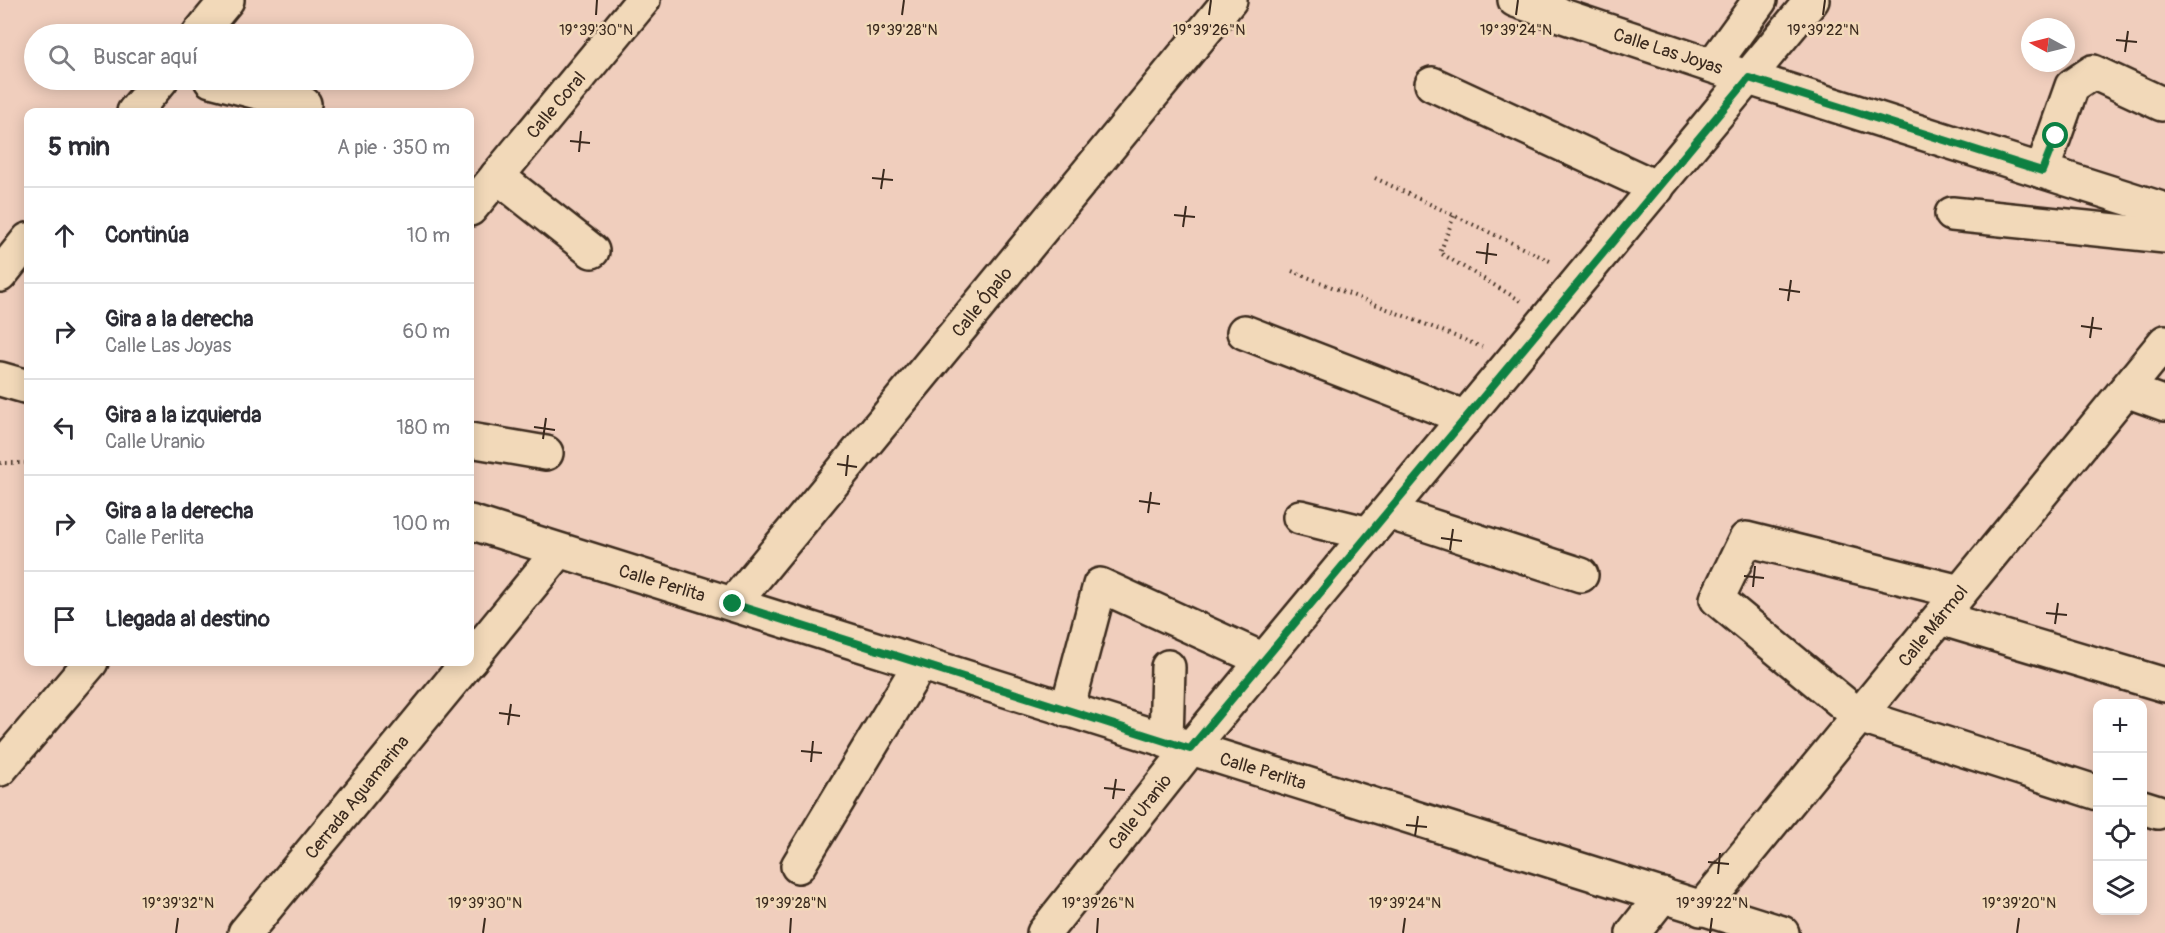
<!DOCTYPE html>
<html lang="es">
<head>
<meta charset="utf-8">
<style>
  body { margin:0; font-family:Pangolin,sans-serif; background:#f7f7f7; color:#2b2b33 }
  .controls { position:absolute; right:18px; bottom:18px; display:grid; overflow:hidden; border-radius:12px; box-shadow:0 3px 15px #0003 }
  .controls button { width:54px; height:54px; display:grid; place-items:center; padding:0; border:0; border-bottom:2px solid #e1e1e2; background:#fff; color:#2b2b33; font:30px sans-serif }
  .compass { position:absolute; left:2021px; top:18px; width:54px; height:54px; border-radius:50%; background:#fff; box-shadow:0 3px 15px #0003; rotate:277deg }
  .stop { position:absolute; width:18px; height:18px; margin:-14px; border:4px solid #0b8043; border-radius:50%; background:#fff }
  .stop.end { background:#0b8043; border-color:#fff; box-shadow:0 2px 6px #0008 }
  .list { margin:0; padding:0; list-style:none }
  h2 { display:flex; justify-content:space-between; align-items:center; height:78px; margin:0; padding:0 24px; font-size:26px }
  h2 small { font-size:20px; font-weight:400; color:#7c7c81 }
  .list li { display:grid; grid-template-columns:39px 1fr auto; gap:18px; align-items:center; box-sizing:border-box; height:96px; padding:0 24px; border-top:2px solid #e1e1e2 }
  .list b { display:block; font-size:22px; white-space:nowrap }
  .list p { margin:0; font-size:20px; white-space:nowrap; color:#7c7c81 }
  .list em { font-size:20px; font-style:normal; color:#7c7c81 }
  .icon { flex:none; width:33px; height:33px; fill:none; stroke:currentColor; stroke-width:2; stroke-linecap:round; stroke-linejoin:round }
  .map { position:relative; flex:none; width:2165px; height:933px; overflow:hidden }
  .search { position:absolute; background:#fff; box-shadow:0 3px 15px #0003; left:24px; top:24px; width:450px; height:66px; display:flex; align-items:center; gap:15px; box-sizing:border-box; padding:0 21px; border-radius:33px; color:#7c7c81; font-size:22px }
  .panel { position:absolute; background:#fff; box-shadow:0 3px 15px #0003; left:24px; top:108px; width:450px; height:558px; border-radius:12px }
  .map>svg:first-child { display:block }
</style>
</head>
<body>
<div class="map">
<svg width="2165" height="933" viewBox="0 0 2165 933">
  <rect width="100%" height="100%" fill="#f0cebd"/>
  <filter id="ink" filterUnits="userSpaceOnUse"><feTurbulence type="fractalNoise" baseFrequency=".0167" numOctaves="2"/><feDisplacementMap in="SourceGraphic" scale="12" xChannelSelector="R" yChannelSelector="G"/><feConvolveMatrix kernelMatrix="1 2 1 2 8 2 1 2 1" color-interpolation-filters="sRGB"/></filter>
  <g filter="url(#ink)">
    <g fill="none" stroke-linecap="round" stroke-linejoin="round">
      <defs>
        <g id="minor">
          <polyline points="1515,0 1749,78 2165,210"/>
          <polyline points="199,34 227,0"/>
          <polyline points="1713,65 1760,0"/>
          <polyline points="211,80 304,104"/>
          <polyline points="1432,84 1657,188"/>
          <polyline points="134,112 161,80"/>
          <polyline points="2042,171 2072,86 2093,72 2162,104"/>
          <polyline points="497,176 592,251"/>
          <polyline points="470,209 643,0"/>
          <polyline points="1952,214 2165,236"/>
          <polyline points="0,275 28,240"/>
          <polyline points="1244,332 1466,418"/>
          <polyline points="0,379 28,387"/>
          <polyline points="2126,390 2165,404"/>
          <polyline points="470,440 546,453"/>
          <polyline points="1388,512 1581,575"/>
          <polyline points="1300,517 1369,534"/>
          <polyline points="470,522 1782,933"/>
          <polyline points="1960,592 1746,539 1717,599 1859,716 2098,793"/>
          <polyline points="733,604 1230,0"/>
          <polyline points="1940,618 2165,685"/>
          <polyline points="470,660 559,551"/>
          <polyline points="1067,710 1100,585 1264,660"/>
          <polyline points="1166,741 1168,667"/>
          <polyline points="0,769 91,662"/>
          <polyline points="2142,807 2158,812"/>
          <polyline points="798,866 911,679 917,663"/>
          <polyline points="1701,909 2165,342"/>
          <polyline points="245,933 468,662"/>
          <polyline points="1044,933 1190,749 1812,0"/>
          <polyline points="1633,933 1663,895"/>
        </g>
      </defs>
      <use href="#minor" stroke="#3b2a1e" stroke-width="38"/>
      <g stroke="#3b2a1e" stroke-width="4" stroke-dasharray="1.5 4.5" stroke-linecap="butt">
        <polyline points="1375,178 1552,262"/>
        <polyline points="1454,216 1440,253 1521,301"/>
        <polyline points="1292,271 1482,347"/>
        <polyline points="0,463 28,463"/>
      </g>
      <use href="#minor" stroke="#f2d9b9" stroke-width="33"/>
    </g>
  </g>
  <g fill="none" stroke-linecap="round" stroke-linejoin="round" filter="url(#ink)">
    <polyline stroke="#0b8043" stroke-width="8" points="733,604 1190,749 1749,78 2042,171 2056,136"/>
  </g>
  <path fill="none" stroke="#3b2a1e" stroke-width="2" d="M596,15L597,0M902,15L904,0M1209,15L1211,0M1516,15L1518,0M1823,15L1825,0M2116,40L2137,42M2125,52L2128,31M570,141L590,143M579,152L581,131M872,178L893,180M881,189L884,169M1174,215L1195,217M1183,227L1186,206M1476,252L1497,255M1486,264L1488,243M1779,289L1800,292M1788,301L1791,280M2081,326L2102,329M2090,338L2093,317M534,427L555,430M543,439L546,418M837,464L857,467M846,476L848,455M1139,501L1160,504M1148,513L1151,492M1441,538L1462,541M1450,550L1453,529M1744,576L1764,578M1753,587L1755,566M2046,613L2067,615M2055,624L2058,603M499,713L520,716M508,725L511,704M801,751L822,753M811,762L813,741M1104,788L1125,790M1113,799L1116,779M1406,825L1427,827M1415,836L1418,816M1708,862L1729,864M1718,874L1720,853M176,933L178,918M483,933L485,918M790,933L791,918M1097,933L1098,918M1403,933L1405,918M1710,933L1712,918M2017,933L2019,918"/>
  <g text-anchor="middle" stroke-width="5" stroke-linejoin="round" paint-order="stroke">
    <g font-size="18" fill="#3b2a1e" stroke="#f2d9b9">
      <text transform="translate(1668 51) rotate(18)" y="6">Calle Las Joyas</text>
      <text transform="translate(556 105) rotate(-50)" y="6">Calle Coral</text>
      <text transform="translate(982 302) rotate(-51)" y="6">Calle Ópalo</text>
      <text transform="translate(662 583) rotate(17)" y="6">Calle Perlita</text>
      <text transform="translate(1933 626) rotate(-51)" y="6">Calle Mármol</text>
      <text transform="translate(1263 771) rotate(17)" y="6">Calle Perlita</text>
      <text transform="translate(357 797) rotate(-51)" y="6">Cerrada Aguamarina</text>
      <text transform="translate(1140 812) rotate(-52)" y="6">Calle Uranio</text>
    </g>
  </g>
  <g font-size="15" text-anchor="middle" fill="#3b2a1e" stroke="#f2d9b9" stroke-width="5" stroke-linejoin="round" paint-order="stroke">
    <text x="1209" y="35">19°39'26"N</text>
    <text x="1823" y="35">19°39'22"N</text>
    <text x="596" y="35">19°39'30"N</text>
    <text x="902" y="35">19°39'28"N</text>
    <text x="1516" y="35">19°39'24"N</text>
    <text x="178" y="908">19°39'32"N</text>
    <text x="485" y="908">19°39'30"N</text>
    <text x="791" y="908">19°39'28"N</text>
    <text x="1098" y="908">19°39'26"N</text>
    <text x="1405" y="908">19°39'24"N</text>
    <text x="1712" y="908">19°39'22"N</text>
    <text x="2019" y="908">19°39'20"N</text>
  </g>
</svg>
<div class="controls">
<button>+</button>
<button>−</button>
<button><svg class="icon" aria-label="locate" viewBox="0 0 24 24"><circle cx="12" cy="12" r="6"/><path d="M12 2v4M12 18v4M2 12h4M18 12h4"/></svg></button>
<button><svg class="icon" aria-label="layers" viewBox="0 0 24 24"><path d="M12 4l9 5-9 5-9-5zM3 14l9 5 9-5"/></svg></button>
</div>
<svg class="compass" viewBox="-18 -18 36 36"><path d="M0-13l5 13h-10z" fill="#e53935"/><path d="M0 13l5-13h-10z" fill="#7c7c81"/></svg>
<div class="stop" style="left:2056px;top:136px"></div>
<div class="stop end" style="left:733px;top:604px"></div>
<div class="search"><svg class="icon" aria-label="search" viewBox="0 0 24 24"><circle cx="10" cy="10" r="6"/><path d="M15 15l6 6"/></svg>Buscar aquí</div>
<section class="panel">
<h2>5 min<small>A pie · 350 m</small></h2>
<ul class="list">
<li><svg class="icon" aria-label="ahead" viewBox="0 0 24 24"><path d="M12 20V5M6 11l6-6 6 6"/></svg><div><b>Continúa</b></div><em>10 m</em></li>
<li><svg class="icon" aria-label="right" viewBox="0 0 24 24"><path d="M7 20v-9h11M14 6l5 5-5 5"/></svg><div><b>Gira a la derecha</b><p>Calle Las Joyas</p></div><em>60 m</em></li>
<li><svg class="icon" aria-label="left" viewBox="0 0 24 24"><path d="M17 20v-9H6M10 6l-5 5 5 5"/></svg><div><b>Gira a la izquierda</b><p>Calle Uranio</p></div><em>180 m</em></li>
<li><svg class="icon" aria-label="right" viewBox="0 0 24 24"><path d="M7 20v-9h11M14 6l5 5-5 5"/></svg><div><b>Gira a la derecha</b><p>Calle Perlita</p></div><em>100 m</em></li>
<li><svg class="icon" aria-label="arrive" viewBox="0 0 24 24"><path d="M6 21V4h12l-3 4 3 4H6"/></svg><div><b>Llegada al destino</b></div></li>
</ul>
</section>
</div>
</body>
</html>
